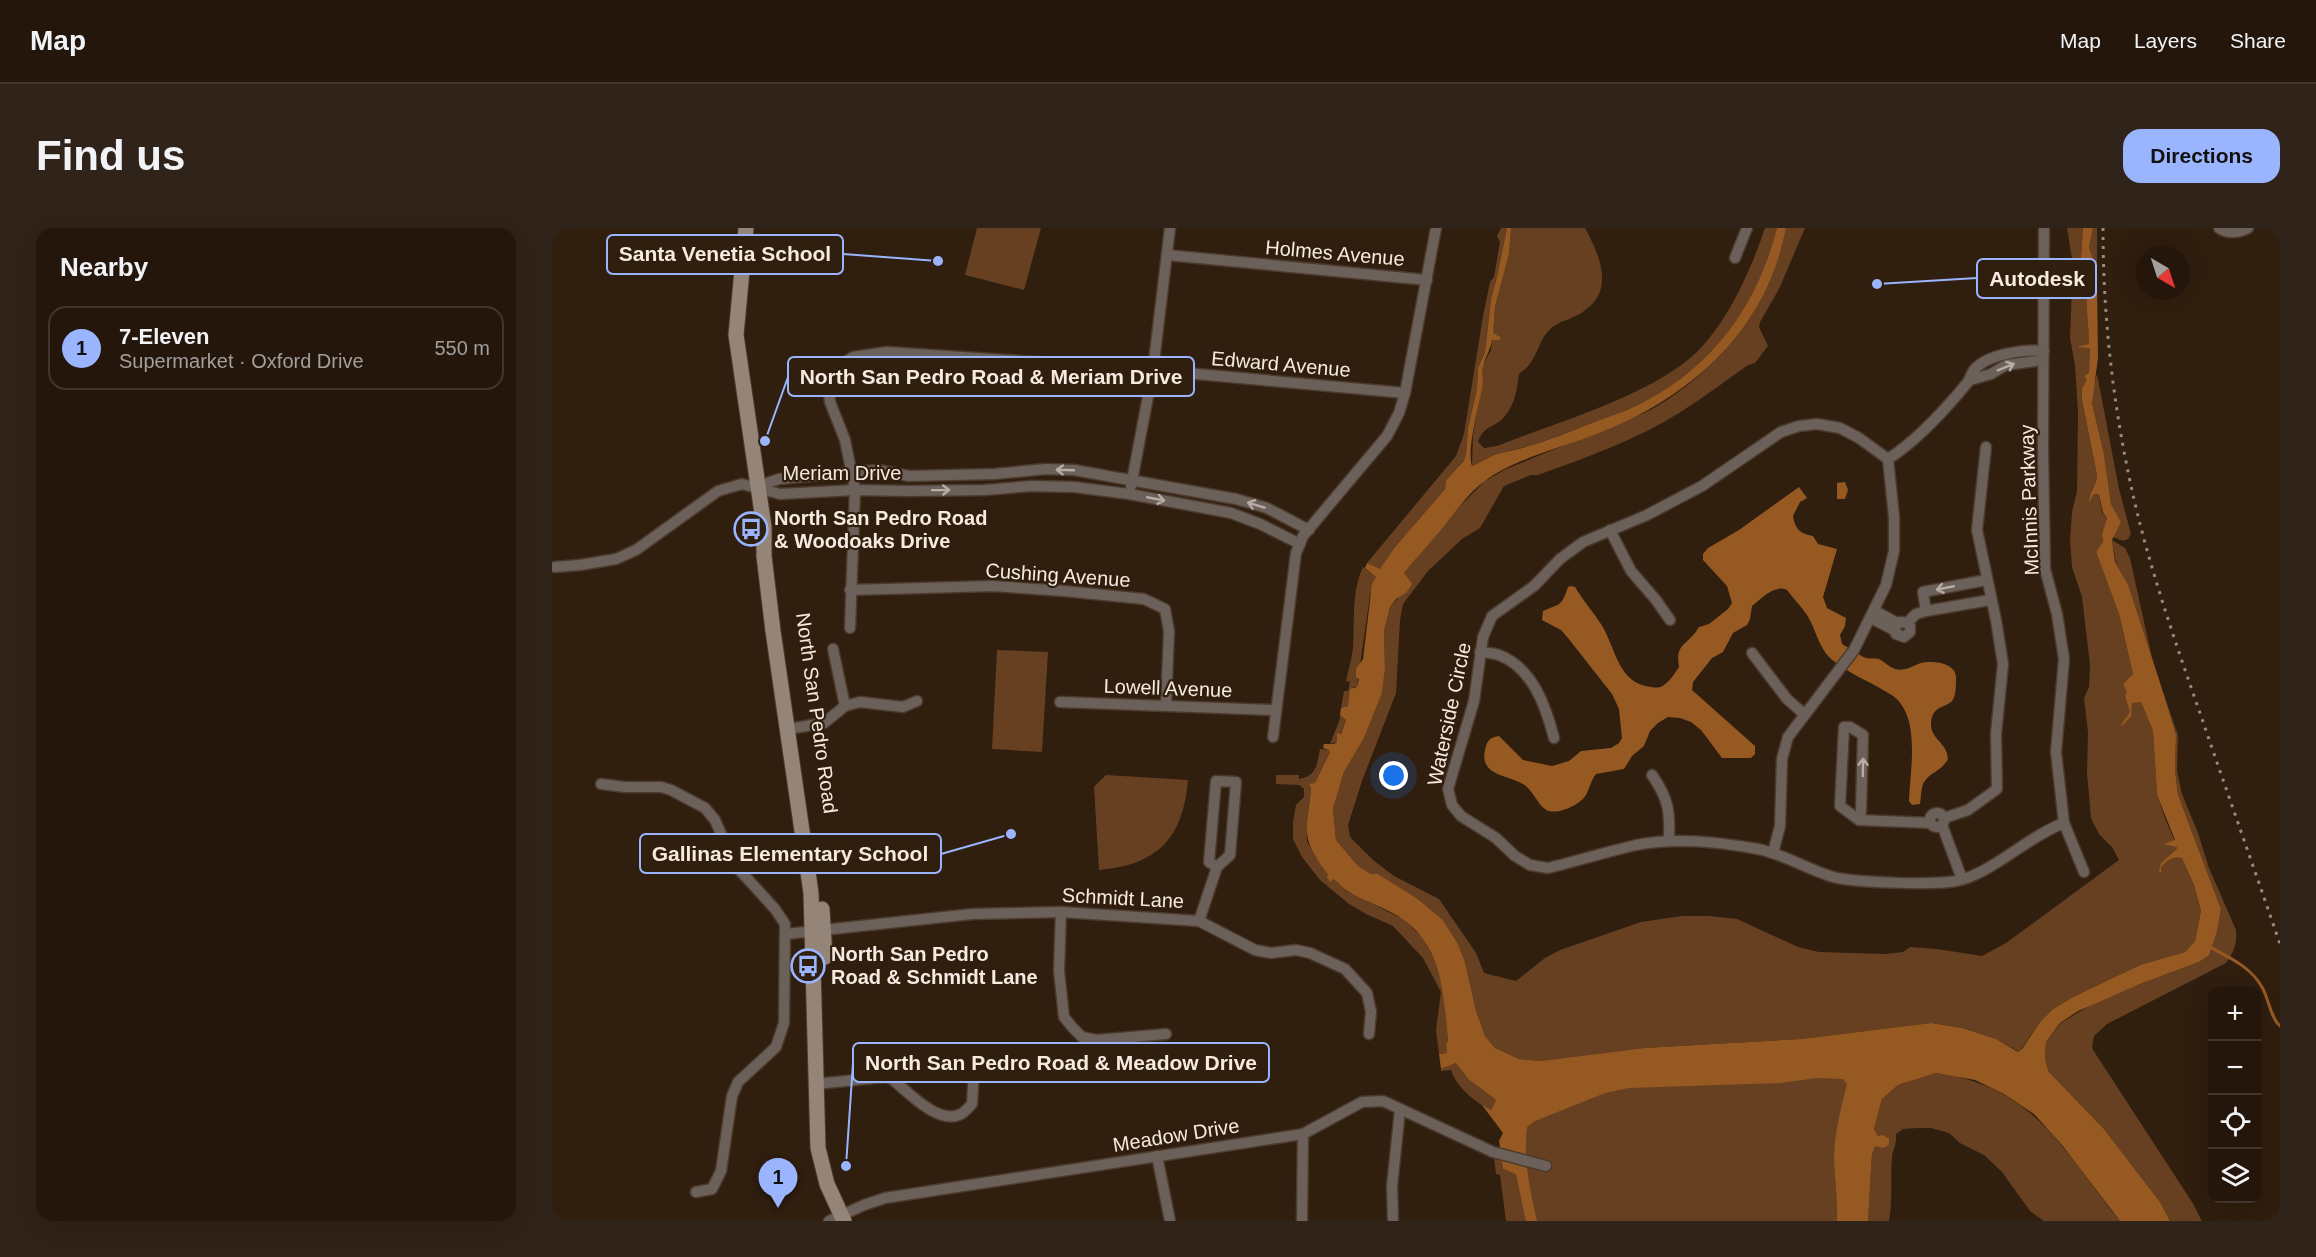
<!DOCTYPE html>
<html lang="en">
<head>
<meta charset="utf-8">
<style>
  body { margin:0; font-family:Arial,sans-serif; background:#302319; color:#f1f3f6 }
  .controls { position:absolute; right:18px; bottom:18px; display:grid; overflow:hidden; border-radius:12px; box-shadow:0 6px 24px #0002 }
  .controls button { width:54px; height:54px; display:grid; place-items:center; padding:0; border:0; border-bottom:2px solid #41352c; background:#24160b; color:#f1f3f6; font:30px sans-serif }
  .compass { position:absolute; left:1584px; top:18px; width:54px; height:54px; border-radius:50%; background:#24160b; box-shadow:0 6px 24px #0002; rotate:141deg }
  .you { position:absolute; left:842px; top:548px; width:21px; height:21px; margin:-15px; border:4px solid #fff; border-radius:50%; background:#1a73e8; box-shadow:0 0 0 9px #1a73e833 }
  .badge { display:grid; place-items:center; width:39px; height:39px; border-radius:50%; background:#9ab5fd; color:#111; font-size:20px; font-weight:700 }
  .pin { position:absolute; translate:-50% -50px; filter:drop-shadow(0 2px 3px #0008) }
  .pin::after { content:''; position:absolute; top:32px; width:21px; height:18px; background:inherit; clip-path:polygon(0 0,100% 0,50% 100%) }
  .list { margin:0; padding:0; list-style:none }
  h2 { display:flex; justify-content:space-between; align-items:center; height:78px; margin:0; padding:0 24px; font-size:26px }
  h2 small { font-size:20px; font-weight:400; color:#a39f9d }
  .list li { display:grid; grid-template-columns:39px 1fr auto; gap:18px; align-items:center; box-sizing:border-box; height:84px; margin:0 12px 12px; padding:0 12px; border:2px solid #41352c; border-radius:18px }
  .list b { display:block; font-size:22px; white-space:nowrap }
  .list p { margin:0; font-size:20px; white-space:nowrap; color:#a39f9d }
  .list em { font-size:20px; font-style:normal; color:#a39f9d }
  .icon { flex:none; width:33px; height:33px; fill:none; stroke:currentColor; stroke-width:2; stroke-linecap:round; stroke-linejoin:round }
  .map { position:relative; flex:none; width:1728px; height:993px; overflow:hidden; border-radius:18px }
  header { display:flex; align-items:center; gap:36px; box-sizing:border-box; height:84px; padding:0 30px; background:#24160b; border-bottom:2px solid #41352c }
  header strong { font-size:28px }
  nav { display:flex; gap:33px; margin-inline-start:auto; font-size:21px }
  .intro { display:flex; align-items:center; justify-content:space-between; box-sizing:border-box; height:144px; padding:0 36px }
  h1 { margin:0; font-size:42px }
  .button { padding:15px 27px; border-radius:18px; background:#9ab5fd; color:#111; font-size:21px; font-weight:700 }
  main { display:flex; gap:36px; padding:0 36px }
  aside { flex:1; background:#24160b; border-radius:18px; box-shadow:0 6px 24px #0002 }
  .map>svg:first-child { display:block }
</style>
</head>
<body>
<header>
<strong>Map</strong>
<nav><a>Map</a><a>Layers</a><a>Share</a></nav>
</header>
<div class="intro"><h1>Find us</h1><a class="button">Directions</a></div>
<main>
<aside>
<h2>Nearby<small></small></h2>
<ul class="list">
<li><span class="badge">1</span><div><b>7-Eleven</b><p>Supermarket · Oxford Drive</p></div><em>550 m</em></li>
</ul>
</aside>
<div class="map">
<svg width="1728" height="993" viewBox="0 0 1728 993">
  <rect width="100%" height="100%" fill="#301e0f"/>
  <g fill="#664020">
    <polygon points="425,0 489,0 472,62 413,47"/>
    <polygon points="949,0 955,0 944,53 939,71 933,124 926,140 925,161 916,200 914,226 912,233 894,252 893,261 843,319 828,342 815,335 904,228 912,206 931,88 938,54 942,49 948,14 945,8"/>
    <path d="M959,0H1033C1048,28 1063,62 1032,83C1023,90 1011,92 1002,98C988,108 987,124 977,137C975,140 970,143 967,146C965,161 963,176 953,188C944,200 932,196 926,214L932,220L945,218C1003,195 1077,174 1128,138C1170,109 1197,47 1213,0H1225C1206,79 1160,140 1086,177C1070,185 1052,190 1035,197C1007,208 979,219 949,225C939,227 930,234 920,238L921,207L931,152V137L939,122L943,79L957,26Z"/>
    <path d="M1234,0H1253L1227,61L1208,94L1207,99L1216,118L1203,135L1196,137C1173,153 1151,170 1127,185C1084,212 1033,230 986,247H979L952,258L928,300L910,311L876,343L851,376L848,392L844,465L810,553L796,597L798,609L821,632L842,648L887,671L924,725L932,745L964,753L993,730L1008,722L1089,694L1130,688H1157L1185,691L1246,719L1267,724L1334,726L1351,724L1358,719L1385,721L1430,728L1454,715L1567,632L1560,619L1547,606L1539,590L1535,545L1536,504L1532,470L1537,459L1538,437L1530,369L1520,339L1518,312L1520,284L1525,263L1526,185L1523,137L1518,110L1521,37L1515,0H1531L1529,30L1539,51C1530,73 1541,117 1537,145C1535,156 1529,159 1530,172L1545,247L1544,264L1547,266L1550,285L1555,290L1550,306L1551,315L1544,324L1567,386L1581,446L1571,456L1582,473L1589,474L1601,503L1605,567L1614,593L1642,657L1649,683L1643,713L1633,724L1588,737L1521,769L1501,781L1489,793L1467,824L1444,811L1412,800L1379,795L1249,811L1092,820L988,833L967,831L943,820L933,808L924,783L913,734L906,716L891,692L866,671L826,646H819L806,638L784,612L781,581L792,544L812,510L830,465L833,441L832,403L838,379L848,368L852,345L908,278L933,253L954,241C987,228 1019,214 1052,201C1068,194 1087,188 1102,180C1167,143 1220,73 1234,0Z"/>
    <polygon points="1541,0 1545,0 1545,55 1543,37 1537,20"/>
    <polygon points="1545,146 1567,261 1579,306 1576,311 1571,313 1561,309 1569,294 1559,276 1552,226 1540,175 1540,164"/>
    <polygon points="1560,312 1573,320 1578,330 1600,430 1576,356 1564,335"/>
    <path d="M811,339L824,349L818,367L805,459H801L796,478L789,480L792,463H796L798,454L794,453C796,442 800,431 801,420C803,392 799,365 811,339Z"/>
    <polygon points="445,422 496,424 490,524 440,521"/>
    <path d="M1613,470L1626,507L1625,543L1630,566L1646,605L1657,640L1684,702C1685,716 1682,724 1674,735L1555,796L1542,808L1540,820L1543,825L1640,974L1650,993H1618L1608,974L1552,901L1497,844L1493,832L1494,814L1509,795L1540,776L1588,756L1647,734L1657,726L1665,704L1669,681L1626,567L1623,542L1624,507Z"/>
    <polygon points="788,487 794,492 785,514 778,516 788,491"/>
    <path d="M768,521L778,522V524L763,555L757,557L759,561L755,590V613L763,629L793,662L853,692L872,711L883,733L892,762L896,813L894,816L895,825L887,826L884,802L889,764L871,730L841,698L814,686L797,676L768,652L750,629L741,611V594L744,577L752,569V561L747,557L724,556V547H747V551C765,548 765,536 768,521Z"/>
    <path d="M554,547L636,552C631,610 606,637 547,642L542,559Z"/>
    <polygon points="1167,825 1321,847 1312,993 954,993 948,947 944,946 942,930 950,931 951,941 963,945 964,868"/>
    <path d="M904,835L916,851L944,872L939,882C924,875 904,859 899,842L889,843V841Z"/>
    <path d="M1384,845C1483,858 1511,923 1568,993H1492L1478,983L1450,944L1432,927L1408,915L1397,905L1379,900H1366L1351,901L1344,906C1345,917 1341,920 1340,930C1338,951 1341,972 1337,993H1316L1320,926L1326,908L1322,901L1330,871L1346,857Z"/>
  </g>
  <g fill="#975922">
    <path d="M955,0H959L957,26L943,79L941,105L948,109V112H940C939,121 933,129 931,139C930,143 931,148 931,153C929,174 914,219 920,238C930,234 939,227 949,225C980,219 1010,207 1040,195C1055,189 1072,184 1086,177C1160,140 1205,79 1225,0H1234C1214,104 1137,171 1042,207C1010,219 960,232 933,253C917,264 905,282 893,297C880,313 865,329 852,345L860,356L854,365L844,371L838,379L832,403L833,441L830,465L812,510L792,544L781,581L784,612L806,638L819,646H826L866,671L891,692L906,716L913,734L924,783L933,808L943,820L967,831L988,833L1092,820L1249,811L1379,795L1411,800L1444,811L1466,824L1470,821L1489,793L1501,781L1521,769L1588,737L1633,724L1643,713L1649,683L1642,657L1630,630C1622,627 1614,633 1609,639V644H1607L1609,635L1625,621V619L1611,616L1623,612L1605,567L1601,503L1589,474L1580,475L1579,488L1570,498L1569,497L1578,484L1573,467L1575,464L1571,456L1581,446L1567,386L1544,324L1551,314L1550,306L1555,290L1551,285L1547,266H1542L1537,274C1537,264 1545,258 1545,247L1530,172V161L1535,151L1532,148L1537,145L1538,122L1537,120L1525,119L1537,116C1537,95 1531,69 1539,51L1529,30L1531,0H1541L1537,20L1543,36L1545,55L1546,130L1540,175L1552,226L1559,276L1569,294L1560,312L1563,334L1576,356L1613,470L1624,507L1623,542L1626,567L1669,681L1665,704L1657,727L1647,734L1588,756L1526,783L1508,795L1494,814L1493,832L1497,844L1552,901L1608,974L1618,993H1568L1510,917L1482,886L1452,866L1423,852L1384,845L1346,857L1330,871L1322,901L1326,908L1331,907L1337,911V917L1331,920L1323,918L1320,926L1316,993H1285C1286,972 1283,952 1282,931C1282,905 1289,881 1295,856L1291,851L1265,850L1228,855L1076,860L1053,865L983,893L975,899C971,930 978,963 985,993H974L964,946L951,941L947,913L951,905L930,877L939,882L944,872L916,851L904,835L889,841L887,826L895,825L894,816L896,813C892,770 891,720 852,692C834,679 812,674 794,662C789,659 786,653 781,651L778,654L775,649L776,646C747,611 755,600 759,561L757,556L763,555L778,524L777,522L771,520L772,516H782L785,514V505L789,506L794,492L788,487L789,480L796,478L798,461L805,459L807,451L804,449V441L811,431L820,356L824,349L813,340L815,335L828,341L843,319L893,261L894,252L912,233L914,226L916,200L925,161L926,140L933,124L939,71L944,53Z"/>
    <polygon points="1293,254 1296,262 1293,271 1285,271 1285,255"/>
    <path d="M1247,259L1255,270L1248,274L1241,288C1243,301 1248,306 1261,308L1266,316L1285,321L1271,369L1275,380L1294,390L1293,398L1288,407L1290,416C1298,420 1306,427 1314,430C1318,431 1323,430 1327,431C1333,434 1337,439 1343,441C1353,444 1360,438 1369,435C1382,432 1406,435 1404,452C1404,458 1404,470 1399,474C1389,481 1380,479 1379,496C1379,512 1395,514 1396,531C1389,544 1377,544 1371,556C1369,562 1369,569 1368,576L1360,577L1357,573C1358,541 1370,485 1338,466C1319,454 1297,446 1279,431C1266,419 1264,401 1255,387C1249,378 1241,370 1235,362C1222,356 1209,371 1200,378L1198,391L1195,397L1181,405L1171,424L1160,430L1141,454L1140,462L1203,518V526L1199,530H1170L1149,502L1139,494L1128,490L1116,489L1106,495L1098,503L1092,518L1080,528L1072,541L1044,546C1039,552 1038,560 1034,567C1028,577 1003,589 993,581C984,574 981,562 971,556C954,546 925,548 934,518C936,511 940,509 947,508L971,532L1000,538L1017,533L1029,523L1059,520L1067,515L1070,510L1067,481L1060,466L1016,410L1009,402L990,392L991,383C1009,375 1009,379 1016,359L1019,358L1023,359C1032,374 1044,387 1052,401C1064,424 1068,456 1099,459C1104,460 1108,460 1112,457C1118,453 1123,445 1127,439C1123,414 1135,419 1147,399L1157,396L1176,381L1180,375L1175,358L1151,332V326L1156,320L1187,302Z"/>
  </g>
  <g fill="none" stroke-linecap="round" stroke-linejoin="round">
    <path stroke="#975922" stroke-width="3" d="M1656,718C1676,729 1698,738 1710,759C1717,771 1718,789 1728,798"/>
    <defs>
      <g id="street">
        <polyline points="1492,0 1491,221 1493,341 1505,386 1512,431 1504,524 1512,595 1532,644"/>
        <path d="M1667,0C1676,6 1687,5 1696,0"/>
        <polyline points="615,27 875,52"/>
        <polyline points="1183,30 1195,0"/>
        <polyline points="1418,152 1439,146 1454,137 1491,132"/>
        <path d="M1336,231L1307,210L1288,200L1265,196L1247,198L1229,204L1150,258L1095,287L1031,314L1008,331L982,358L940,388L931,409L922,473L896,561L900,577L909,588L944,610L963,628L978,637L996,640C1025,633 1054,624 1084,617C1123,609 1166,614 1206,621C1231,626 1253,640 1278,648C1298,655 1382,657 1404,653C1438,647 1476,608 1512,595"/>
        <path d="M1336,231C1366,212 1393,182 1416,154C1418,151 1419,146 1422,142C1435,126 1473,121 1492,123"/>
        <polyline points="206,258 227,251 326,242 357,248 442,246 494,241 522,242 684,271 715,280 757,302"/>
        <polyline points="579,258 601,142 618,0"/>
        <polyline points="1058,302 1079,343 1104,372 1118,392"/>
        <polyline points="3,339 28,337 64,331 84,322 166,263 190,256 228,266 303,262 356,263 432,262 480,258 522,259 577,266 679,285 708,296 748,316"/>
        <polyline points="298,362 440,358 512,363 592,371 613,381 617,403 614,477"/>
        <polyline points="1323,383 1345,395"/>
        <polyline points="1374,383 1371,364 1434,352"/>
        <polyline points="1319,390 1342,402"/>
        <polyline points="1355,395 1358,398 1358,404 1352,409 1344,406 1343,398 1348,394 1355,395 1364,386 1374,383 1438,372"/>
        <polyline points="298,400 303,262 293,212 278,174 276,158 282,141 301,129 335,124 601,142 853,165"/>
        <polyline points="281,421 293,478"/>
        <path d="M928,424C934,425 941,425 947,427C981,440 994,479 1002,510"/>
        <polyline points="1200,425 1235,471 1252,486"/>
        <polyline points="508,474 723,482"/>
        <polyline points="236,501 272,495 293,478 308,474 351,479 365,473"/>
        <polyline points="721,509 744,325 751,308 835,208 847,185 853,165 884,0"/>
        <path d="M1100,547C1117,571 1118,584 1117,613"/>
        <polyline points="49,556 73,559 109,559 119,562 153,580 163,592 182,636 223,681 233,696 232,795 224,819 186,854 184,859 180,868 169,943 160,961 144,964"/>
        <circle cx="1385" cy="592" r="7"/>
        <polyline points="1392,590 1416,582 1445,561 1444,506 1451,436 1444,392 1425,302 1434,219"/>
        <polyline points="1307,592 1309,583 1311,507 1298,499 1292,499 1288,578 1307,592 1379,595"/>
        <polyline points="1390,597 1410,651"/>
        <polyline points="1221,625 1228,598 1230,531 1236,509 1302,422 1334,357 1342,323 1342,289 1336,231"/>
        <polyline points="509,684 507,743 512,789 521,800 530,809 545,812 614,806"/>
        <polyline points="647,693 665,639 678,627 684,554 664,553 657,634 665,639"/>
        <polyline points="234,706 420,686 509,684 647,693 703,722 719,725 744,722 758,725 793,741 815,765 819,784 817,806"/>
        <path d="M264,856L333,849L340,851C356,864 387,898 409,886C413,884 417,879 420,876L422,842"/>
        <polyline points="605,928 618,993"/>
        <polyline points="277,993 312,977 333,970 751,906 810,874 831,873 941,924 994,938"/>
        <polyline points="750,993 751,906"/>
        <polyline points="841,993 840,958 848,882"/>
      </g>
      <g id="secondary">
        <polyline points="194,0 184,107 212,299 212,328 221,403 259,665 266,920 275,956 292,993"/>
        <polyline points="270,681 273,729"/>
      </g>
    </defs>
    <use href="#street" stroke="#4c3b2c" stroke-width="13"/>
    <use href="#secondary" stroke="#4c3b2c" stroke-width="17"/>
    <use href="#street" stroke="#6b615a" stroke-width="10"/>
    <use href="#secondary" stroke="#958579" stroke-width="15"/>
    <path stroke="#998a7d" stroke-width="3" stroke-dasharray="3 6" stroke-linecap="butt" d="M1551,0C1551,97 1563,194 1586,288C1603,356 1626,422 1649,488C1675,564 1702,640 1728,716"/>
  </g>
  <defs><path id="oneway-shaft" d="M-6 0H5M1.5-3L5.5 0L1.5 3" fill="none" stroke-width="1.6" stroke-linecap="round" stroke-linejoin="round" transform="scale(1.5)"/></defs>
  <g stroke="#b8aca4">
    <use href="#oneway-shaft" transform="translate(1454 139) rotate(-22)"/>
    <use href="#oneway-shaft" transform="translate(513 242) rotate(-178)"/>
    <use href="#oneway-shaft" transform="translate(389 262) rotate(-1)"/>
    <use href="#oneway-shaft" transform="translate(604 271) rotate(11)"/>
    <use href="#oneway-shaft" transform="translate(704 277) rotate(-163)"/>
    <use href="#oneway-shaft" transform="translate(1393 360) rotate(169)"/>
    <use href="#oneway-shaft" transform="translate(1311 539) rotate(-89)"/>
  </g>
  <defs>
    <symbol id="bus-ring" viewBox="-11 -11 22 22"><circle r="9.5" fill="#301e0f" stroke="#9ab5fd" stroke-width="1.5"/><path d="M-5-6H5V4H4V6H2V4H-2V6H-4V4H-5ZM-3.5-4V0h7V-4ZM-3.5 1.2v1.5H-2V1.2ZM2 1.2v1.5H3.5V1.2Z" fill="#9ab5fd"/></symbol>
  </defs>
  <g fill-rule="evenodd">
    <use href="#bus-ring" x="180" y="282" width="38" height="38"/>
    <use href="#bus-ring" x="237" y="719" width="38" height="38"/>
  </g>
  <g text-anchor="middle" stroke-width="4.5" stroke-linejoin="round" paint-order="stroke">
    <g font-size="20" fill="#f7eae0" stroke="#301e0f">
      <text transform="translate(783 25) rotate(5)" y="7">Holmes Avenue</text>
      <text transform="translate(729 136) rotate(5)" y="7">Edward Avenue</text>
      <text x="290" y="252">Meriam Drive</text>
      <text transform="translate(1477 272) rotate(-92)" y="7">McInnis Parkway</text>
      <text transform="translate(506 347) rotate(4)" y="7">Cushing Avenue</text>
      <text transform="translate(616 460) rotate(2)" y="7">Lowell Avenue</text>
      <text transform="translate(265 485) rotate(82)" y="7">North San Pedro Road</text>
      <text transform="translate(897 486) rotate(-78)" y="7">Waterside Circle</text>
      <text transform="translate(571 670) rotate(3)" y="7">Schmidt Lane</text>
      <text transform="translate(624 907) rotate(-9)" y="7">Meadow Drive</text>
    </g>
    <g font-size="20" font-weight="bold" fill="#f7eae0" stroke="#301e0f" text-anchor="start">
      <text x="222" y="297">North San Pedro Road<tspan x="222" dy="23">&amp; Woodoaks Drive</tspan></text>
      <text x="279" y="733">North San Pedro<tspan x="279" dy="23">Road &amp; Schmidt Lane</tspan></text>
    </g>
  </g>
  <path fill="none" stroke="#9ab5fd" stroke-width="2" d="M386 33L291 26M1325 56L1425 50M213 213L236 149M459 606L389 626M294 938L301 835"/>
  <g fill="#9ab5fd" stroke="#301e0f" stroke-width="2">
    <circle cx="386" cy="33" r="6"/>
    <circle cx="1325" cy="56" r="6"/>
    <circle cx="213" cy="213" r="6"/>
    <circle cx="459" cy="606" r="6"/>
    <circle cx="294" cy="938" r="6"/>
  </g>
  <g fill="#301e0f" stroke="#9ab5fd" stroke-width="2">
    <rect x="55" y="7" width="236" height="39" rx="6"/>
    <rect x="1425" y="31" width="119" height="39" rx="6"/>
    <rect x="236" y="129" width="406" height="39" rx="6"/>
    <rect x="88" y="606" width="301" height="39" rx="6"/>
    <rect x="301" y="815" width="416" height="39" rx="6"/>
  </g>
  <g font-size="21" text-anchor="middle" font-weight="bold" fill="#f7eae0">
    <text x="173" y="33">Santa Venetia School</text>
    <text x="1485" y="58">Autodesk</text>
    <text x="439" y="156">North San Pedro Road &amp; Meriam Drive</text>
    <text x="238" y="633">Gallinas Elementary School</text>
    <text x="509" y="842">North San Pedro Road &amp; Meadow Drive</text>
  </g>
</svg>
<div class="controls">
<button>+</button>
<button>−</button>
<button><svg class="icon" aria-label="locate" viewBox="0 0 24 24"><circle cx="12" cy="12" r="6"/><path d="M12 2v4M12 18v4M2 12h4M18 12h4"/></svg></button>
<button><svg class="icon" aria-label="layers" viewBox="0 0 24 24"><path d="M12 4l9 5-9 5-9-5zM3 14l9 5 9-5"/></svg></button>
</div>
<svg class="compass" viewBox="-18 -18 36 36"><path d="M0-13l5 13h-10z" fill="#e53935"/><path d="M0 13l5-13h-10z" fill="#a39f9d"/></svg>
<div class="you"></div>
<div class="pin badge" style="left:226px;top:980px">1</div>
</div>
</main>
</body>
</html>
